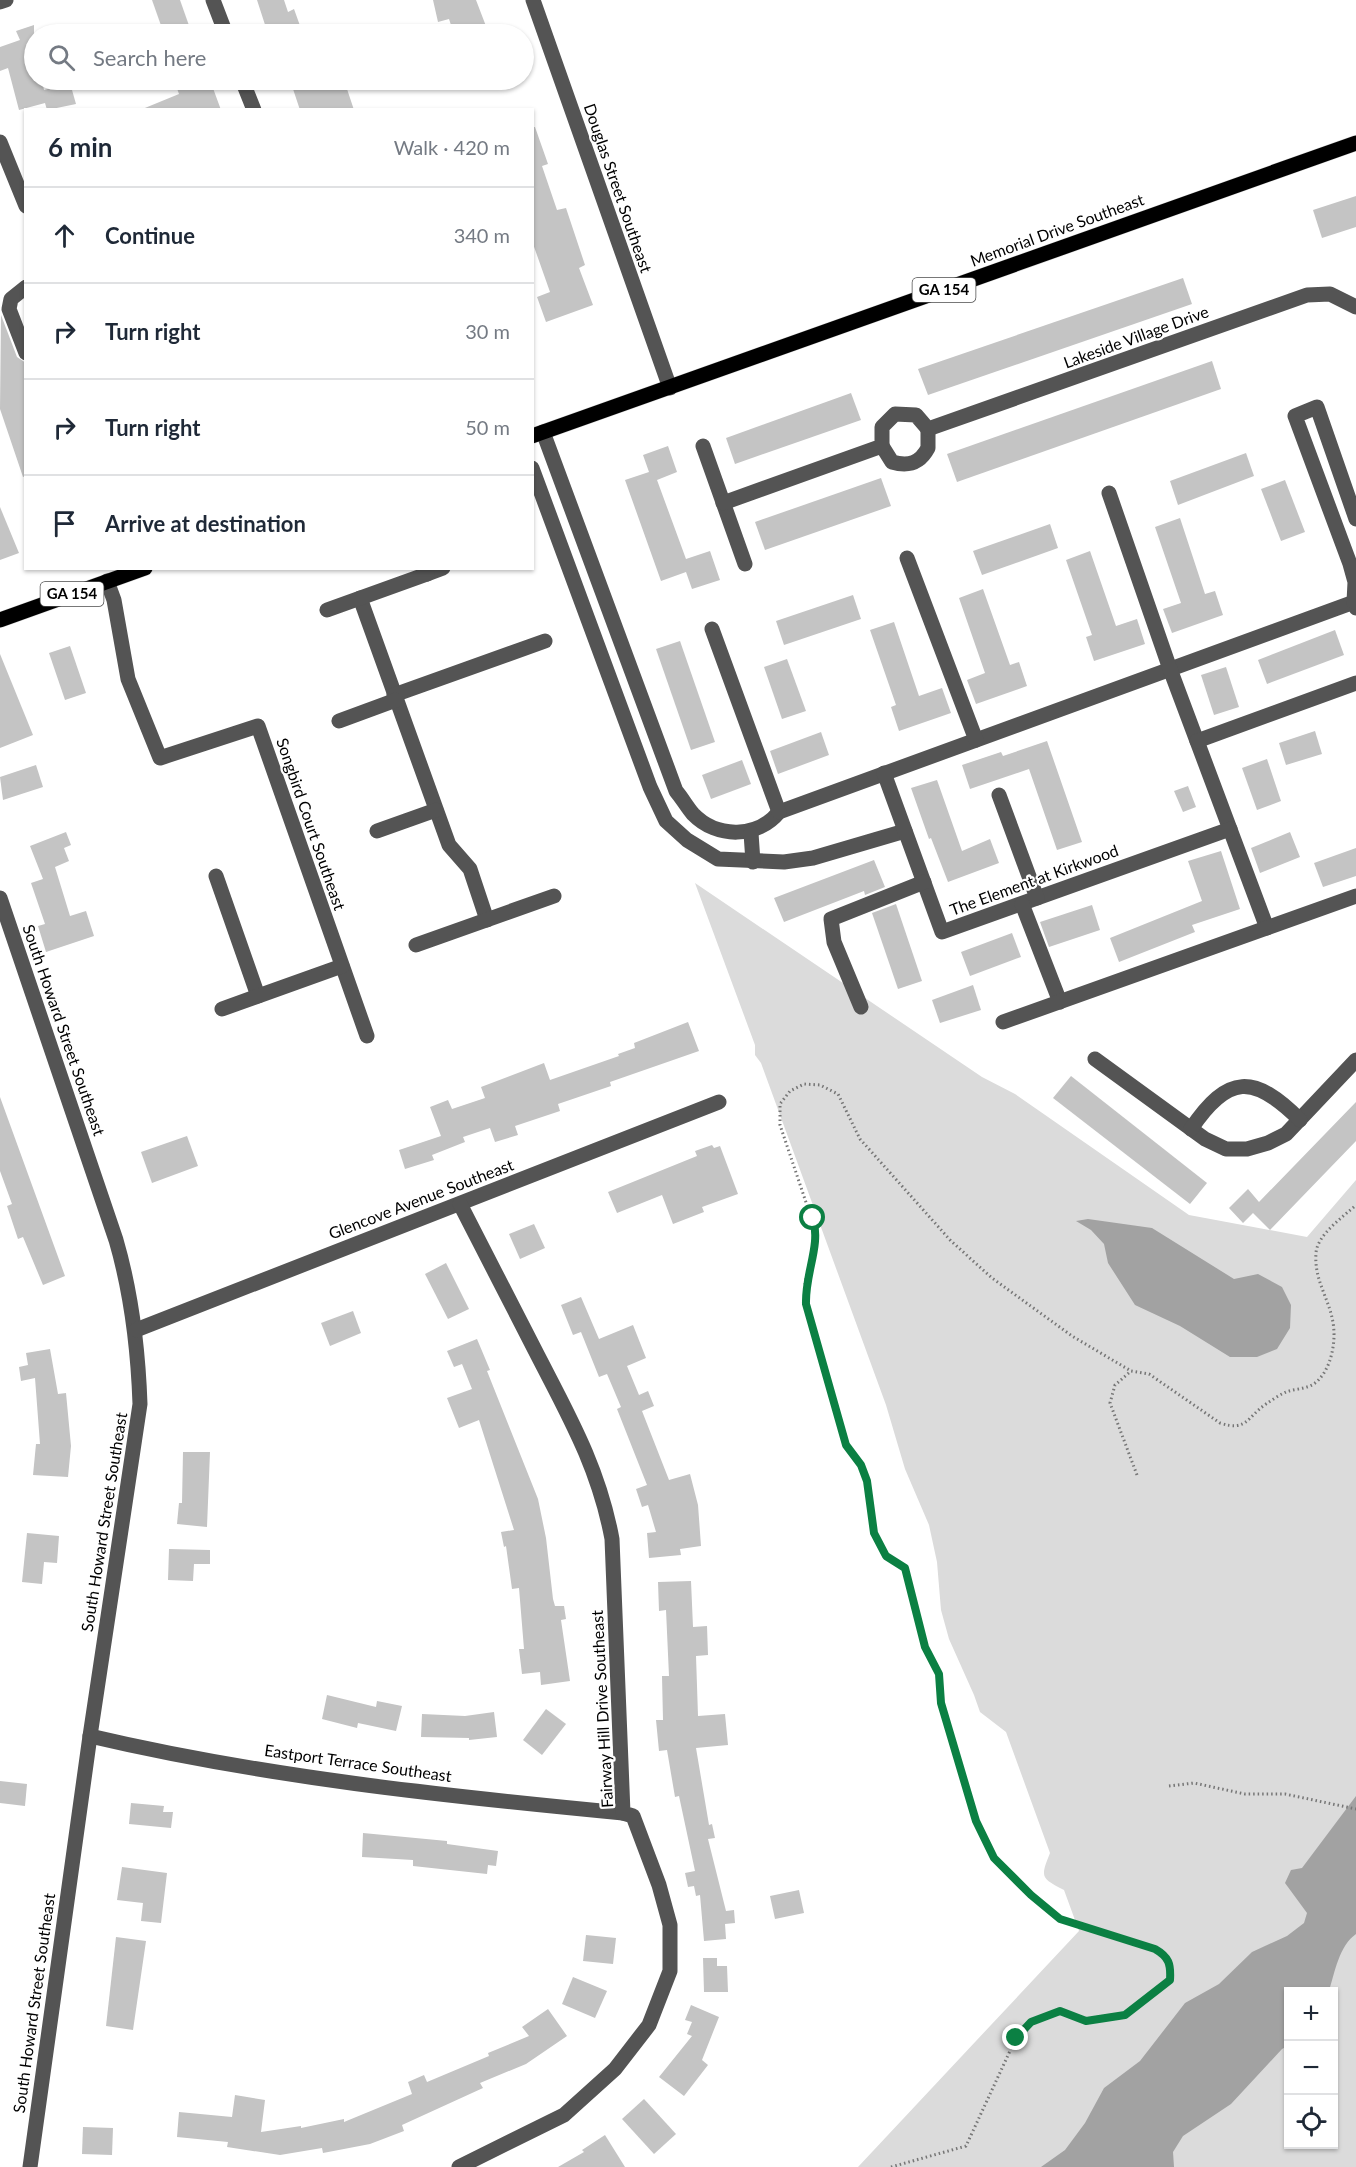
<!DOCTYPE html>
<html lang="en">
<head>
<meta charset="utf-8">
<style>
  body { margin:0; font-family:Lato,sans-serif; background:#f2f2f3; color:#1f2937 }
  .controls { position:absolute; right:18px; bottom:18px; display:grid; overflow:hidden; border-radius:0px; box-shadow:0 2px 4px #0004 }
  .controls button { width:54px; height:54px; display:grid; place-items:center; padding:0; border:0; border-bottom:2px solid #e0e1e3; background:#fff; color:#1f2937; font:30px sans-serif }
  .stop { position:absolute; width:18px; height:18px; margin:-14px; border:4px solid #0b8043; border-radius:50%; background:#fff }
  .stop.end { background:#0b8043; border-color:#fff; box-shadow:0 2px 6px #0008 }
  .list { margin:0; padding:0; list-style:none }
  h2 { display:flex; justify-content:space-between; align-items:center; height:78px; margin:0; padding:0 24px; font-size:26px }
  h2 small { font-size:20px; font-weight:400; color:#747a83 }
  .list li { display:grid; grid-template-columns:39px 1fr auto; gap:18px; align-items:center; box-sizing:border-box; height:96px; padding:0 24px; border-top:2px solid #e0e1e3 }
  .list b { display:block; font-size:22px; white-space:nowrap }
  .list em { font-size:20px; font-style:normal; color:#747a83 }
  .icon { flex:none; width:33px; height:33px; fill:none; stroke:currentColor; stroke-width:2; stroke-linecap:round; stroke-linejoin:round }
  .map { position:relative; flex:none; width:1356px; height:2167px; overflow:hidden }
  .search { position:absolute; background:#fff; box-shadow:0 2px 4px #0004; left:24px; top:24px; width:510px; height:66px; display:flex; align-items:center; gap:15px; box-sizing:border-box; padding:0 21px; border-radius:33px; color:#747a83; font-size:22px }
  .panel { position:absolute; background:#fff; box-shadow:0 2px 4px #0004; left:24px; top:108px; width:510px; height:462px; border-radius:0px }
  .map>svg:first-child { display:block }
</style>
</head>
<body>
<div class="map">
<svg width="1356" height="2167" viewBox="0 0 1356 2167">
  <rect width="100%" height="100%" fill="#fff"/>
  <path fill="#dbdbdb" fill-rule="evenodd" d="M695,883L982,1077L1015,1094L1189,1215L1307,1237L1356,1180V2167H858L1079,1931L1064,1890C1041,1878 1040,1878 1050,1853L1006,1732L980,1712L974,1695L949,1639L941,1610L937,1562L929,1525L905,1469L886,1405L761,1063L755,1055V1045ZM1288,1992H1334V2144H1288Z"/>
  <g fill="#a2a2a2">
    <polygon points="1088,1219 1152,1228 1234,1279 1258,1274 1282,1287 1291,1305 1290,1328 1277,1349 1257,1357 1230,1357 1180,1326 1135,1305 1108,1263 1104,1244 1091,1230 1076,1221"/>
    <path d="M1356,1796V1934C1339,1946 1335,1972 1329,1991L1288,1992V2046L1282,2049L1231,2104L1183,2136L1173,2152L1174,2167H1041L1065,2150L1085,2123L1104,2088L1140,2061L1185,2003L1219,1984L1252,1952L1287,1936L1304,1923L1307,1913L1285,1883L1291,1870L1302,1868Z"/>
  </g>
  <g fill="#c4c4c4">
    <polygon points="152,0 180,0 192,34 164,34"/>
    <polygon points="257,0 284,0 288,12 294,9 303,34 268,34"/>
    <polygon points="433,0 476,0 489,34 454,34 449,19 438,22"/>
    <polygon points="34,25 34,49 26,51 34,80 37,82 42,81 44,90 70,83 76,104 47,110 45,103 19,110 8,68 0,71 0,47 20,40 16,31"/>
    <polygon points="174,80 210,80 221,110 140,110 179,94"/>
    <polygon points="290,80 344,80 354,110 300,110"/>
    <polygon points="532,127 535,127 548,164 542,166 557,210 566,208 585,265 579,268 593,305 546,322 537,297 550,292 532,241"/>
    <polygon points="1356,196 1356,227 1322,238 1313,210"/>
    <polygon points="1183,278 1192,304 928,395 918,369"/>
    <polygon points="1,315 17,357 26,363 26,476 23,477 0,409"/>
    <polygon points="1212,361 1221,389 957,482 947,454"/>
    <polygon points="851,393 861,420 735,464 726,438"/>
    <polygon points="668,446 677,472 657,480 686,559 710,551 720,580 692,589 686,572 661,581 625,480 649,472 643,455"/>
    <polygon points="1246,453 1254,476 1178,505 1170,481"/>
    <polygon points="881,478 891,506 765,550 755,522"/>
    <polygon points="1285,480 1305,532 1281,541 1261,489"/>
    <polygon points="0,507 19,553 0,560"/>
    <polygon points="1180,518 1205,594 1215,591 1223,615 1172,633 1163,609 1181,603 1155,527"/>
    <polygon points="1050,524 1058,548 982,575 973,551"/>
    <polygon points="1090,551 1116,626 1137,619 1145,644 1094,661 1086,637 1092,635 1066,560"/>
    <polygon points="983,589 1010,665 1019,662 1027,686 976,704 967,680 985,673 959,598"/>
    <polygon points="853,595 861,619 784,645 776,621"/>
    <polygon points="894,622 919,696 942,688 951,713 899,731 891,707 896,705 870,630"/>
    <polygon points="1335,630 1344,655 1267,684 1258,660"/>
    <polygon points="680,641 715,742 691,750 656,649"/>
    <polygon points="70,646 86,693 65,700 49,653"/>
    <polygon points="0,654 33,735 0,748"/>
    <polygon points="787,659 806,711 782,719 764,667"/>
    <polygon points="1226,667 1239,707 1214,715 1201,675"/>
    <polygon points="1315,731 1322,754 1286,765 1279,743"/>
    <polygon points="821,732 829,755 778,774 770,751"/>
    <polygon points="1047,741 1082,842 1057,850 1029,769 970,789 962,765 1001,752 1003,756"/>
    <polygon points="1267,759 1281,801 1257,810 1242,768"/>
    <polygon points="742,760 751,784 711,799 702,775"/>
    <polygon points="36,765 43,787 3,800 0,777"/>
    <polygon points="937,780 962,851 990,839 999,863 948,882 931,838 929,839 911,788"/>
    <polygon points="1188,786 1196,807 1183,812 1174,791"/>
    <polygon points="66,832 71,845 64,848 69,861 55,867 70,916 86,911 94,936 46,952 38,926 45,924 31,883 43,879 30,846"/>
    <polygon points="1290,832 1300,857 1260,873 1251,848"/>
    <polygon points="1356,848 1356,876 1323,887 1314,863"/>
    <polygon points="1221,851 1240,909 1192,925 1195,932 1119,962 1110,938 1202,901 1188,861"/>
    <polygon points="874,860 885,887 865,895 864,891 784,922 774,898"/>
    <polygon points="896,904 922,981 898,989 872,913"/>
    <polygon points="1092,905 1100,930 1049,947 1040,922"/>
    <polygon points="1012,933 1021,957 970,976 961,952"/>
    <polygon points="973,985 981,1010 940,1023 932,1000"/>
    <polygon points="688,1022 699,1051 610,1082 611,1086 558,1104 560,1111 515,1126 518,1135 495,1142 490,1128 463,1137 465,1142 432,1155 434,1160 405,1169 399,1150 441,1136 430,1107 448,1100 452,1109 485,1098 481,1087 544,1063 550,1080 619,1056 618,1054 635,1048 634,1043"/>
    <polygon points="1071,1076 1207,1183 1190,1204 1053,1098"/>
    <polygon points="0,1097 65,1276 43,1285 23,1237 18,1239 7,1206 12,1204 0,1171"/>
    <polygon points="1356,1102 1356,1141 1270,1230 1253,1213 1243,1223 1229,1208 1248,1189 1259,1202"/>
    <polygon points="187,1136 198,1166 152,1183 141,1152"/>
    <polygon points="712,1145 714,1148 720,1146 738,1194 702,1207 704,1212 673,1224 662,1195 617,1213 608,1192 697,1156 695,1151"/>
    <polygon points="534,1224 545,1248 520,1259 509,1234"/>
    <polygon points="446,1263 469,1309 448,1319 425,1274"/>
    <polygon points="581,1297 599,1339 633,1325 646,1358 627,1366 639,1395 648,1391 654,1406 642,1411 669,1480 690,1474 698,1505 701,1546 680,1549 681,1555 649,1558 647,1533 656,1532 648,1505 642,1507 636,1489 647,1485 617,1409 621,1407 607,1374 599,1377 581,1332 573,1335 561,1305"/>
    <polygon points="353,1311 361,1333 330,1346 321,1323"/>
    <polygon points="477,1339 490,1370 487,1371 538,1499 546,1538 553,1599 555,1606 564,1606 566,1619 561,1620 570,1681 541,1685 540,1672 522,1674 519,1649 524,1649 519,1588 512,1589 506,1546 504,1547 501,1532 514,1530 479,1420 459,1428 447,1398 472,1389 462,1364 454,1367 447,1351"/>
    <polygon points="50,1349 58,1394 66,1393 71,1446 68,1477 33,1475 36,1444 40,1444 35,1378 21,1381 19,1367 28,1365 26,1353"/>
    <polygon points="183,1452 210,1452 207,1527 177,1524 179,1503 182,1503"/>
    <polygon points="27,1533 59,1536 57,1563 44,1562 42,1584 22,1582"/>
    <polygon points="169,1549 210,1550 210,1564 194,1564 193,1581 168,1580"/>
    <polygon points="691,1581 693,1627 707,1626 708,1655 696,1656 698,1716 725,1714 728,1745 696,1748 709,1825 712,1824 715,1838 708,1839 726,1911 734,1910 735,1923 725,1924 726,1939 704,1941 700,1895 696,1896 694,1886 688,1887 685,1873 695,1871 679,1796 675,1797 667,1750 659,1751 656,1720 663,1720 662,1676 669,1676 666,1610 659,1611 658,1582"/>
    <polygon points="327,1695 376,1707 377,1701 402,1706 396,1731 358,1723 357,1728 322,1719"/>
    <polygon points="546,1709 566,1724 542,1755 523,1740"/>
    <polygon points="494,1712 497,1737 469,1740 469,1738 421,1737 422,1714 465,1716"/>
    <polygon points="0,1781 27,1784 25,1806 0,1803"/>
    <polygon points="131,1803 164,1806 163,1812 173,1812 171,1828 129,1824"/>
    <polygon points="363,1833 447,1841 447,1844 498,1851 496,1866 488,1865 487,1874 413,1866 413,1860 362,1857"/>
    <polygon points="122,1867 167,1873 161,1923 141,1921 143,1903 117,1900"/>
    <polygon points="799,1890 804,1913 775,1919 770,1896"/>
    <polygon points="586,1935 616,1938 613,1964 583,1961"/>
    <polygon points="116,1937 146,1941 133,2030 106,2026"/>
    <polygon points="703,1958 717,1958 717,1966 727,1966 728,1992 704,1992"/>
    <polygon points="573,1977 607,1991 595,2018 562,2004"/>
    <polygon points="691,2005 719,2017 702,2060 708,2065 684,2096 659,2077 692,2036 687,2034 692,2022 685,2020"/>
    <polygon points="548,2009 567,2036 526,2064 480,2083 483,2088 402,2125 404,2131 370,2144 323,2153 322,2148 280,2155 227,2147 228,2142 177,2137 179,2112 232,2117 235,2095 265,2100 261,2132 301,2126 301,2128 344,2119 344,2122 412,2094 408,2082 424,2075 427,2082 489,2056 488,2053 529,2036 522,2027"/>
    <polygon points="644,2099 676,2134 654,2154 622,2119"/>
    <polygon points="83,2127 113,2128 112,2155 82,2154"/>
    <polygon points="605,2135 625,2167 558,2167 584,2152 582,2150"/>
  </g>
  <g fill="none" stroke-linecap="round" stroke-linejoin="round">
    <defs>
      <g id="major">
        <polyline points="532,436 1356,143"/>
        <polyline points="0,620 145,568"/>
      </g>
    </defs>
    <use href="#major" stroke="#dbdbdb" stroke-width="16"/>
    <g stroke="#767676" stroke-width="3" stroke-dasharray="1.5 3" stroke-linecap="butt">
      <path d="M1137,1475L1110,1403L1115,1385L1131,1371L1149,1374L1220,1423C1247,1432 1247,1417 1266,1404C1272,1400 1279,1395 1286,1392C1294,1389 1304,1389 1312,1385C1321,1380 1327,1369 1330,1360C1345,1311 1313,1292 1316,1253C1317,1235 1343,1217 1356,1205"/>
      <polyline points="1169,1786 1194,1783 1245,1794 1285,1794 1356,1809"/>
      <path d="M891,2167L966,2146L1016,2038L1031,2022L1060,2011L1086,2021L1125,2015L1170,1980C1171,1964 1169,1957 1155,1949L1060,1919L1031,1895L995,1858L976,1821L941,1703L939,1674L925,1647L905,1568L886,1556L874,1533L867,1481L861,1465L846,1445L806,1304L805,1282L817,1235L780,1125V1104L790,1091L804,1084L820,1085L838,1094L860,1139L951,1241L992,1278L1072,1336L1131,1371"/>
    </g>
    <g stroke="#545454" stroke-width="15">
      <polyline points="213,0 226,34"/>
      <polyline points="533,0 670,388"/>
      <polyline points="0,2 6,0"/>
      <polyline points="242,80 254,110"/>
      <polyline points="0,142 26,206"/>
      <polyline points="26,287 11,299 9,309 26,353"/>
      <path d="M543,432L676,791C682,798 687,807 693,814C717,839 758,838 779,812L1354,602L1356,608"/>
      <polyline points="703,446 745,564"/>
      <path d="M882,446L892,462C909,467 920,463 928,448V429"/>
      <polyline points="532,468 650,787 666,821 687,840 718,859 784,862 813,858 905,831"/>
      <polyline points="1109,493 1170,669 1267,928"/>
      <polyline points="723,503 882,446 882,427 895,414 916,415 928,429 1307,295 1330,294 1356,307"/>
      <polyline points="907,558 976,740"/>
      <polyline points="427,574 443,568"/>
      <polyline points="107,581 114,600 128,679 160,758 258,726 367,1036"/>
      <polyline points="360,598 449,845 470,869 487,920"/>
      <polyline points="1354,602 1355,582 1350,564 1295,416 1317,407 1356,519"/>
      <polyline points="327,610 427,574 425,568"/>
      <polyline points="712,629 779,812"/>
      <polyline points="394,695 545,641"/>
      <polyline points="339,721 396,700"/>
      <polyline points="1197,741 1356,683"/>
      <polyline points="884,773 942,932 1230,829"/>
      <polyline points="999,795 1037,898"/>
      <polyline points="377,831 436,810"/>
      <polyline points="751,833 753,862"/>
      <polyline points="216,876 258,996"/>
      <path d="M0,898L116,1240C132,1295 138,1347 140,1404L90,1736L30,2167"/>
      <polyline points="1022,904 1060,1002"/>
      <polyline points="416,945 554,896"/>
      <polyline points="861,1007 834,942 831,919 924,882"/>
      <polyline points="222,1009 342,966"/>
      <polyline points="1003,1022 1356,896"/>
      <polyline points="1095,1059 1205,1139 1226,1149 1247,1149 1268,1143 1286,1134 1356,1060"/>
      <path d="M1191,1129C1228,1074 1254,1074 1300,1120"/>
      <polyline points="136,1330 719,1102"/>
      <path d="M90,1736C264,1777 445,1796 623,1813"/>
      <path d="M459,2167L564,2115L615,2069L649,2025L670,1971V1925L659,1885L633,1816L623,1813L612,1539C599,1469 570,1418 538,1356C512,1305 486,1255 460,1204"/>
    </g>
    <use href="#major" stroke="#000" stroke-width="15"/>
  </g>
  <g fill="none" stroke-linecap="round" stroke-linejoin="round">
    <path stroke="#0b8043" stroke-width="8" d="M813,1218C821,1247 805,1272 806,1304L846,1445L861,1465L867,1481L874,1533L886,1556L905,1568L925,1647L939,1674L941,1703L976,1821L994,1858L1031,1895L1060,1919L1155,1949C1169,1957 1171,1964 1170,1980L1125,2015L1086,2021L1060,2011L1031,2022L1016,2038"/>
  </g>
  <g text-anchor="middle" stroke-width="4.5" stroke-linejoin="round" paint-order="stroke">
    <g fill="#fff" stroke="#4c4c4c" stroke-width="1.5">
      <rect x="912.5" y="278" width="63" height="24" rx="4.5"/>
      <rect x="40.5" y="582" width="63" height="24" rx="4.5"/>
    </g>
    <g font-size="15" font-weight="bold" fill="#000">
      <text x="944" y="295">GA 154</text>
      <text x="72" y="599">GA 154</text>
    </g>
    <g font-size="16" fill="#000" stroke="#fff">
      <text transform="translate(618 188) rotate(71)" y="6">Douglas Street Southeast</text>
      <text transform="translate(1057 230) rotate(-20)" y="6">Memorial Drive Southeast</text>
      <text transform="translate(1136 337) rotate(-20)" y="6">Lakeside Village Drive</text>
      <text transform="translate(311 824) rotate(71)" y="6">Songbird Court Southeast</text>
      <text transform="translate(1034 880) rotate(-20)" y="6">The Element at Kirkwood</text>
      <text transform="translate(64 1030) rotate(71)" y="6">South Howard Street Southeast</text>
      <text transform="translate(421 1199) rotate(-21)" y="6">Glencove Avenue Southeast</text>
      <text transform="translate(104 1522) rotate(-81)" y="6">South Howard Street Southeast</text>
      <text transform="translate(602 1709) rotate(-93)" y="6">Fairway Hill Drive Southeast</text>
      <text transform="translate(358 1763) rotate(8)" y="6">Eastport Terrace Southeast</text>
      <text transform="translate(34 2003) rotate(-82)" y="6">South Howard Street Southeast</text>
    </g>
  </g>
</svg>
<div class="controls">
<button>+</button>
<button>−</button>
<button><svg class="icon" aria-label="locate" viewBox="0 0 24 24"><circle cx="12" cy="12" r="6"/><path d="M12 2v4M12 18v4M2 12h4M18 12h4"/></svg></button>
</div>
<div class="stop" style="left:813px;top:1218px"></div>
<div class="stop end" style="left:1016px;top:2038px"></div>
<div class="search"><svg class="icon" aria-label="search" viewBox="0 0 24 24"><circle cx="10" cy="10" r="6"/><path d="M15 15l6 6"/></svg>Search here</div>
<section class="panel">
<h2>6 min<small>Walk · 420 m</small></h2>
<ul class="list">
<li><svg class="icon" aria-label="ahead" viewBox="0 0 24 24"><path d="M12 20V5M6 11l6-6 6 6"/></svg><div><b>Continue</b></div><em>340 m</em></li>
<li><svg class="icon" aria-label="right" viewBox="0 0 24 24"><path d="M7 20v-9h11M14 6l5 5-5 5"/></svg><div><b>Turn right</b></div><em>30 m</em></li>
<li><svg class="icon" aria-label="right" viewBox="0 0 24 24"><path d="M7 20v-9h11M14 6l5 5-5 5"/></svg><div><b>Turn right</b></div><em>50 m</em></li>
<li><svg class="icon" aria-label="arrive" viewBox="0 0 24 24"><path d="M6 21V4h12l-3 4 3 4H6"/></svg><div><b>Arrive at destination</b></div></li>
</ul>
</section>
</div>
</body>
</html>
